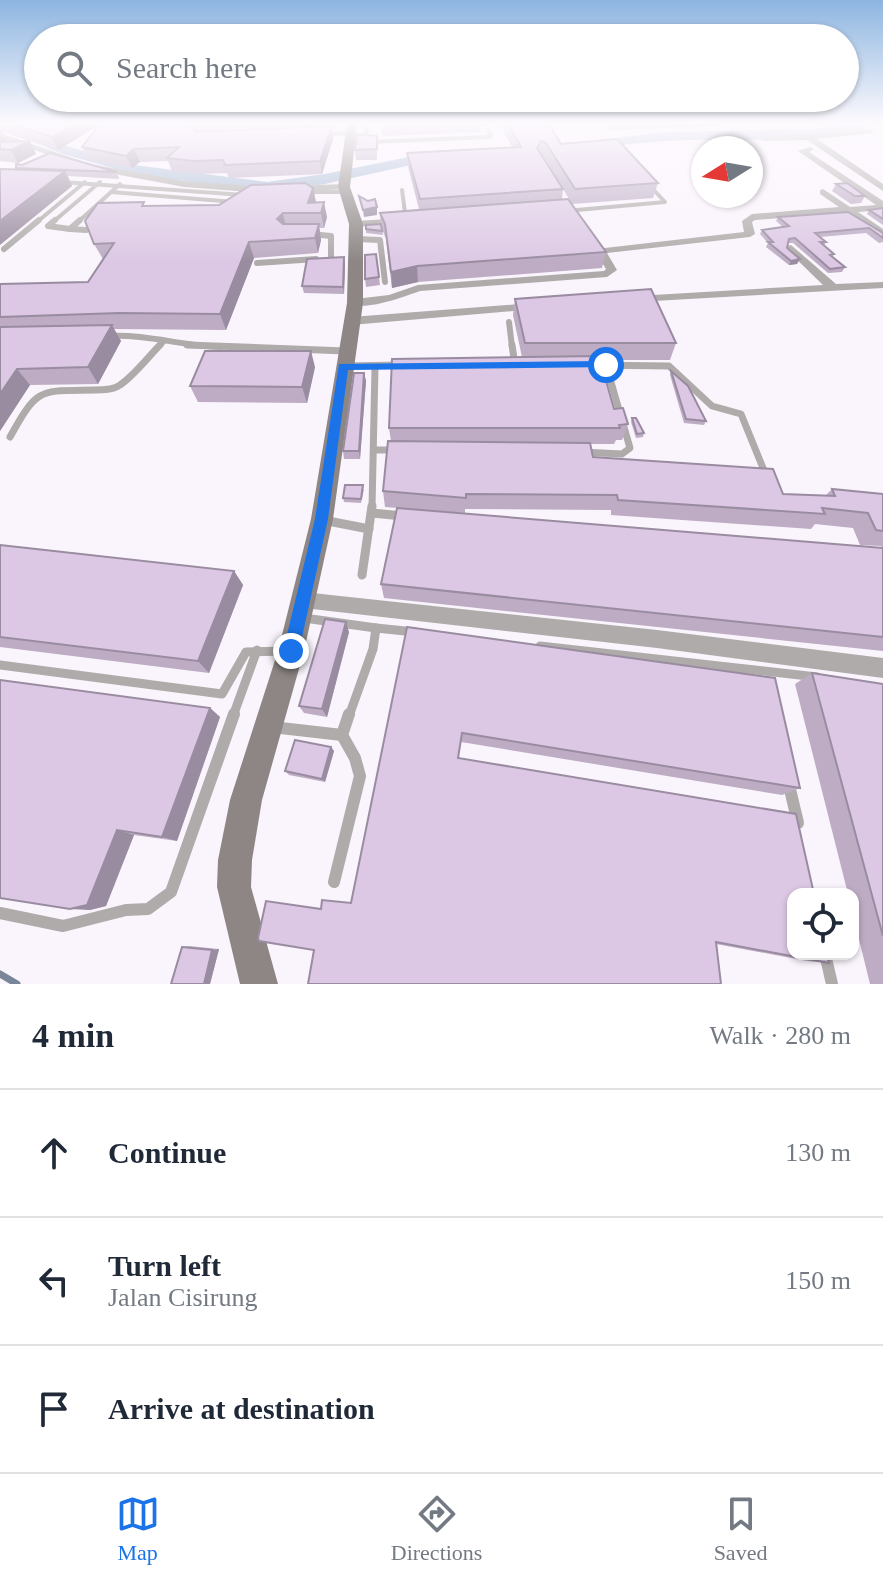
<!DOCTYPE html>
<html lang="en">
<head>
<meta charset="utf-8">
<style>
  body { margin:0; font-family:"Times New Roman",serif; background:#f6f6f7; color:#1f2937 }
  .controls { position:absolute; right:24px; bottom:24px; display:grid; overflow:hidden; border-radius:16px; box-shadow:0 2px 6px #0004 }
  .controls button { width:72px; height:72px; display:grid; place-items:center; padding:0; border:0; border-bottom:2px solid #e0e1e3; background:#fff; color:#1f2937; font:40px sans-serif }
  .compass { position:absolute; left:691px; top:136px; width:72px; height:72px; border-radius:50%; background:#fff; box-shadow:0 2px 6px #0004; rotate:259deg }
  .stop { position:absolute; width:24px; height:24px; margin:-18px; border:6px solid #1a73e8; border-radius:50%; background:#fff }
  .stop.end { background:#1a73e8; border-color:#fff; box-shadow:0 2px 8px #0008 }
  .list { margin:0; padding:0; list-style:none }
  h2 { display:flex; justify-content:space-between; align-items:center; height:104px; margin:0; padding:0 32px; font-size:34px }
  h2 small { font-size:26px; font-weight:400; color:#747a83 }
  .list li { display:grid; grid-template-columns:52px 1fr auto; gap:24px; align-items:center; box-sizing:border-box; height:128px; padding:0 32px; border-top:2px solid #e0e1e3 }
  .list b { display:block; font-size:30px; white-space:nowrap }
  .list p { margin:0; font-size:26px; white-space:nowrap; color:#747a83 }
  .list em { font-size:26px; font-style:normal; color:#747a83 }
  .icon { flex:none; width:44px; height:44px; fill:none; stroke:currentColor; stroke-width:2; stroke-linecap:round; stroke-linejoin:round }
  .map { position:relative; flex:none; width:883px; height:984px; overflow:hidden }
  .search { position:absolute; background:#fff; box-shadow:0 2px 6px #0004; left:24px; right:24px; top:24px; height:88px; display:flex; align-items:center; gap:20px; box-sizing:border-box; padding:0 28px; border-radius:44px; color:#747a83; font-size:30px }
  .sheet { height:488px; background:#fff }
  nav { display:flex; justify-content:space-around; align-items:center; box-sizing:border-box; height:112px; border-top:2px solid #e0e1e3; background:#fff; font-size:22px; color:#747a83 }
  nav a { display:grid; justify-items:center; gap:4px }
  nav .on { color:#1a73e8 }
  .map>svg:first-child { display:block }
</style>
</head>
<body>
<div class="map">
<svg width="883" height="984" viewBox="0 0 883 984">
  <rect width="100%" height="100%" fill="#faf4fc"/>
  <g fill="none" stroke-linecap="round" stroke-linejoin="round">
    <polyline stroke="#798599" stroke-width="7" points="0,974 17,984"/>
    <g fill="#a6b7d3" fill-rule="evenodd">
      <polygon points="0,124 15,124 70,147 134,165 267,182 325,174 443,150 450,154 443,158 325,184 267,192 133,174 60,153 8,131 0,131"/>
      <path d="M854,124H873C847,146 729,138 690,140C653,141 617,145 580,150L573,146L580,142L668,132L813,129Z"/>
    </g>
    <g stroke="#afabaa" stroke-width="4">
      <polyline points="368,124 364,141 368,142 488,137 491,136 488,129"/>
      <polyline points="610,128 715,124"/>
      <polyline points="323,134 350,133"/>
      <polyline points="62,182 244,195"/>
      <polyline points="402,190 406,220"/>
      <polyline points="111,192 235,202"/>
      <polyline points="305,192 345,192"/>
      <polyline points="566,211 665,202 650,186"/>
      <polyline points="37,222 85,182"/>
      <polyline points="53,222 100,182"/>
      <polyline points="78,222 120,184"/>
    </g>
    <g stroke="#afabaa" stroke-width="6">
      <polyline points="55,220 48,226 70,229 80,220"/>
      <polyline points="356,224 389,222"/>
      <polyline points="70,229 86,230"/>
      <polyline points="311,234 331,236 331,258"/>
      <polyline points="357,239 380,240 385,282"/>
      <polyline points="4,249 39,220"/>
      <polyline points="257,263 316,259"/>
      <polyline points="509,322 512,347"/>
      <path d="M109,336C146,334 183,346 221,347"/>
      <polyline points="158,347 164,341"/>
    </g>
    <g stroke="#afabaa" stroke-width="7">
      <polyline points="187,345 346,351"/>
      <polyline points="512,345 515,365"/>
      <polyline points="591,365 669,366 712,406 741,414 765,473"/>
      <polyline points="344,366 402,365"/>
      <path d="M10,437C38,386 40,391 95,390C103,390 113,390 120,385C134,376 148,357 160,345"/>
      <polyline points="374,450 396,450"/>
      <polyline points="581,452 622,454 630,448 606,365"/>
      <polyline points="372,508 375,367"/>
    </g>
    <g stroke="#afabaa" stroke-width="9">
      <polyline points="372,513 403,516"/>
      <polyline points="323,520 369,529"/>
      <polyline points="362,575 372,506"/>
      <polyline points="304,618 376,628"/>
      <polyline points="540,646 817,677"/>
      <polyline points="0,665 222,694 246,652 288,651"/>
      <polyline points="233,716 257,650"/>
      <polyline points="349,716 373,649 376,628 415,632"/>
    </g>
    <g stroke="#afabaa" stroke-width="12">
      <polyline points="272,727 342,735 349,714"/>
      <polyline points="788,781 798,823"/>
      <polyline points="334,882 360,776 355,758 342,735"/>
      <polyline points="0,913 63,926 126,910 148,909 171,892 234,714"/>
      <polyline points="825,954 832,984"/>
    </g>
    <g fill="#afabaa" fill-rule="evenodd">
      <polygon points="875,129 872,133 817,139 883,184 883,191 807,140 763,141 759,139 763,137"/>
      <polygon points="0,133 90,164 184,181 263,187 268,190 263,193 184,187 88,169 0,138"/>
      <path d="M810,147L814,149L809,152L883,201V210L858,212L883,229V237L846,213L755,220L752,222L755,234L750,237L607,253L617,270L607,277L420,291C403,297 364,312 349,303L355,299L389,295L418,285L604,271L606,269L595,251L596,249L744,232L742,221L752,214L839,207L820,194V190L823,189L850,207L876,205L798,151Z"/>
      <polygon points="344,184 349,187 347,189 290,192 285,189 290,186"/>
      <polygon points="791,245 836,284 883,282 883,288 636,302 630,299 636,296 823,285 787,250 787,246"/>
      <polygon points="533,303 539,307 537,309 351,325 345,321 351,317"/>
      <polygon points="303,592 657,630 883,658 883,678 657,648 303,608 296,606 294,600 296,594"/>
    </g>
    <polygon fill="#8d8685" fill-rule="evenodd" points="347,124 357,124 350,187 363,224 363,303 333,519 304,651 262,800 252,860 251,887 278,984 240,984 217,887 218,860 230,800 278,651 311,519 347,303 349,224 338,187"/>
  </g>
  <g fill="#bdacc4">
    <polygon points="0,124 335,124 335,129 332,129 333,139 322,174 229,178 227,173 198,174 172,171 168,161 140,162 132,168 88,160 82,147 99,125 58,150 2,132 8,142 36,154 18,163 0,161"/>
    <polygon points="382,124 573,124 549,124 561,144 658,183 653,198 572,204 544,157 543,157 563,189 562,199 606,252 602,268 418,282 392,288 386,239 382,229 383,235 366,233 366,225 381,228 380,213 419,209 408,167 407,153 512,147 500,125 480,126 479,132 383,136"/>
    <polygon points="377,147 377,160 356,160 355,150"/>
    <polygon points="22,165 117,172 119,179 68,176 72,186 0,244 17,169 16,168"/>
    <polygon points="836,184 865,196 861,203 851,204 832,191"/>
    <polygon points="313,188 316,202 327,217 324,228 319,228 321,240 318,253 254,258 226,330 114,329 121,341 98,384 30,385 0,431 0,284 88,282 103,259 94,244 146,206 219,205"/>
    <polygon points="883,208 883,225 867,214 869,210"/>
    <polygon points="848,212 883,233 883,242 879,243 866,233 820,237 826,242 824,246 834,254 832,257 845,267 842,272 828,273 793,243 788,243 787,248 797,264 789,265 766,247 768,243 760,234 762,230 783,227 776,221 778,217"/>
    <polygon points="376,254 380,285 366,287 365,279"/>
    <polygon points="345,264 344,294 304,293 302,286"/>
    <polygon points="515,299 676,343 670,360 600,360 614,409 628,424 622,440 616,440 614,444 590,444 593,457 783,494 826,495 832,489 883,494 883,651 384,598 381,584 880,548 882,546 860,545 853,528 815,524 811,529 611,515 611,510 465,509 465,513 385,507 383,491 391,441 389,428 522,357 513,315"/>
    <polygon points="315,367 307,403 198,402 190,386"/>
    <polygon points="671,371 706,421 704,425 684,423 670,375"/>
    <polygon points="364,373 366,381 360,459 344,459 343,451"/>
    <polygon points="632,418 644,433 643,437 636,438 631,422"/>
    <polygon points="364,489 361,503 344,502 343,498"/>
    <polygon points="0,545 234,571 243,585 209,673 0,647"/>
    <polygon points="407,627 800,788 782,795 461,742 458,758 829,963 807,961 716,944 351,903"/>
    <polygon points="349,632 327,717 304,713 299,706"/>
    <polygon points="812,673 883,684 883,984 870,984 853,915 853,894 848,894 795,684"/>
    <polygon points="210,708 220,717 177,841 134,835 106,906 90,910 0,898"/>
    <polygon points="331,747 334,751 325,782 289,775 285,771"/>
    <polygon points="189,946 219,949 210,984 182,947"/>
  </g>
  <g fill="#9a8ca0">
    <polygon points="75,124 101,124 58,150 52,137"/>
    <polygon points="193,124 196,124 199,134 190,126"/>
    <polygon points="332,126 333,139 322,174 320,161"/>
    <polygon points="0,132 2,132 9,144 0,146"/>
    <polygon points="30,141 36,154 18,163 11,150"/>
    <polygon points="134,149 140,162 132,168 126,156"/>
    <polygon points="65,171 72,186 0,245 0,221"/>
    <polygon points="313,188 316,203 308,203"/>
    <polygon points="324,202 327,217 324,228 321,213"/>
    <polygon points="377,207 377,215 364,217 363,210"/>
    <polygon points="283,213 286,228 277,219"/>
    <polygon points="319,224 321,240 318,253 315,238"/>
    <polygon points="249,242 254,258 226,330 220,314"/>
    <polygon points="344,257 345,264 344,294 343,287"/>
    <polygon points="800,259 797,264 789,265 791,261"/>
    <polygon points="417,266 418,282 392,288 391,272"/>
    <polygon points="112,325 121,341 98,384 88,367"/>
    <polygon points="311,351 315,367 307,403 302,387"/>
    <polygon points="17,369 30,385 0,431 0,394"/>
    <polygon points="364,373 366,381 360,459 359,451"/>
    <polygon points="234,571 243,585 209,673 198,661"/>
    <polygon points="346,622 349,632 327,717 322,709"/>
    <polygon points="210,708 220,717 177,841 162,837"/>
    <polygon points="331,747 334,751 325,782 322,779"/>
    <polygon points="117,830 134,835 106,906 90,910 70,909"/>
    <polygon points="219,949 210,984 204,984 212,950"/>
  </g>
  <g fill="#dcc8e4" stroke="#9a8ca0" stroke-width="2">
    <polygon points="9,124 75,124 52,137"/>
    <polygon points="100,124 193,124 190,126 195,132 332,126 320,161 225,165 223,160 194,161 167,158 179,147 134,149 126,156 82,147"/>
    <polygon points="508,124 549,124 561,144 617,139 658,183 575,189 546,143 541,141 537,148 563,189 420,199 407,153 521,147"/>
    <polygon points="357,134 377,136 377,149 355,150"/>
    <polygon points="30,141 11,150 0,149 0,142"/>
    <polygon points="50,153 117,172 16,168 16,164 22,165"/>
    <polygon points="0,169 65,171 0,221"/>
    <polygon points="305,183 313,188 308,203 324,202 321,213 283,213 277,219 283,224 319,224 315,238 249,242 220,314 119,313 0,317 0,284 88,282 114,243 94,244 85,221 98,203 144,202 142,206 219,205 251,185"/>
    <polygon points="847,183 865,196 855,196 836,184"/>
    <polygon points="359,196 368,201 375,199 377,207 363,210"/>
    <polygon points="568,199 606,252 417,266 391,272 385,224 380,213"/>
    <polygon points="883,208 883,219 869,210"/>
    <polygon points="848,212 883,233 883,238 869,228 815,233 826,242 820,242 834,254 830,255 845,267 830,269 795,238 789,239 787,248 800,259 791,261 768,242 773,242 762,230 789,226 778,217"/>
    <polygon points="381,224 382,231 366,229 366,225"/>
    <polygon points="376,254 379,277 365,279 365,255"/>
    <polygon points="344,257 343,287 302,286 307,259"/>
    <polygon points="651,289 676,343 525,343 515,299"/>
    <polygon points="112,325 88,367 17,369 0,394 0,327"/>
    <polygon points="205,351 311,351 302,387 190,386"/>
    <polygon points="599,356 614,409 623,408 628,424 619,425 620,428 389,428 392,359"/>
    <polygon points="671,371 688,386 706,421 686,419"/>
    <polygon points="354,373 364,373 359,451 343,451"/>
    <polygon points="632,418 636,418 644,433 637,434"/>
    <polygon points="388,441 590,443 593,457 773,469 783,494 835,496 832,489 883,494 883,531 876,530 868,513 822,508 825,514 618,500 617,495 466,494 466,498 383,491"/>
    <polygon points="345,485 363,485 361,499 343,498"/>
    <polygon points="397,508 883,548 883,637 381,584"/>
    <polygon points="0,545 234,571 198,661 0,637"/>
    <polygon points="325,619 346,622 322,709 299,706"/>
    <polygon points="407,627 775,678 800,788 462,733 458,758 796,814 814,894 793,894 793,954 827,954 829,963 716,942 721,984 308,984 314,950 259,941 258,938 266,901 321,909 322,900 351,903"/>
    <polygon points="812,673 883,684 883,936"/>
    <polygon points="0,680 210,708 162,837 117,830 87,905 70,909 0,898"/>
    <polygon points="295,740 331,747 322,779 285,771"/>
    <polygon points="182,947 212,950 204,984 171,984"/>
  </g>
  <linearGradient id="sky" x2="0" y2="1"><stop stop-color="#8db5e0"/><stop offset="0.47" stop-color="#fdfafe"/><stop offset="1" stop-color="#fdfafe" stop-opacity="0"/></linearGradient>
  <rect width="883" height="262" fill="url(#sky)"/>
  <polygon fill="#1a73e8" points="606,361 610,362 610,367 348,370 328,519 299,651 297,656 285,656 283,651 315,519 339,364"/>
</svg>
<div class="controls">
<button><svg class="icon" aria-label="locate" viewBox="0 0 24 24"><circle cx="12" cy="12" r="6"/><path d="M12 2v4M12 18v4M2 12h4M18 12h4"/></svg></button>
</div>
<svg class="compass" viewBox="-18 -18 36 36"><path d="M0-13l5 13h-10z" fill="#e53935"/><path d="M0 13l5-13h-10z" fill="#747a83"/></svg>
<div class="stop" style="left:606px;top:365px"></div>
<div class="stop end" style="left:291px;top:651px"></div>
<div class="search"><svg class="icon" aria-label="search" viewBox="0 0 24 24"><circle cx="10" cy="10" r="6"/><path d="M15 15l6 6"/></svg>Search here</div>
</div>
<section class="sheet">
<h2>4 min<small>Walk · 280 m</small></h2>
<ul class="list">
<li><svg class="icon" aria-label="ahead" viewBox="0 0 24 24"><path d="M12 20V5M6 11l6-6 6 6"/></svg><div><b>Continue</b></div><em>130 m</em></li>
<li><svg class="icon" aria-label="left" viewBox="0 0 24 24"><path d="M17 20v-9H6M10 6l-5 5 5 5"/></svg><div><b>Turn left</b><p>Jalan Cisirung</p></div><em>150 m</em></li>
<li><svg class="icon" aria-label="arrive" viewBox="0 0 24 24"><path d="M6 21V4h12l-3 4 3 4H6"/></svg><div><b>Arrive at destination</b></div></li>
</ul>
</section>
<nav>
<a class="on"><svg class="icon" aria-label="map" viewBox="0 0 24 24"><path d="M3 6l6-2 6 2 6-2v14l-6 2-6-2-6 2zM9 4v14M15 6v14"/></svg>Map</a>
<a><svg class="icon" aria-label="directions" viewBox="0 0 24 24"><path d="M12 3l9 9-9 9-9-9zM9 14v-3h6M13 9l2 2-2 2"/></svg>Directions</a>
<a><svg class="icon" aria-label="saved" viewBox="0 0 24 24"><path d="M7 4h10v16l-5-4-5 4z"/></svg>Saved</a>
</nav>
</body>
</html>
